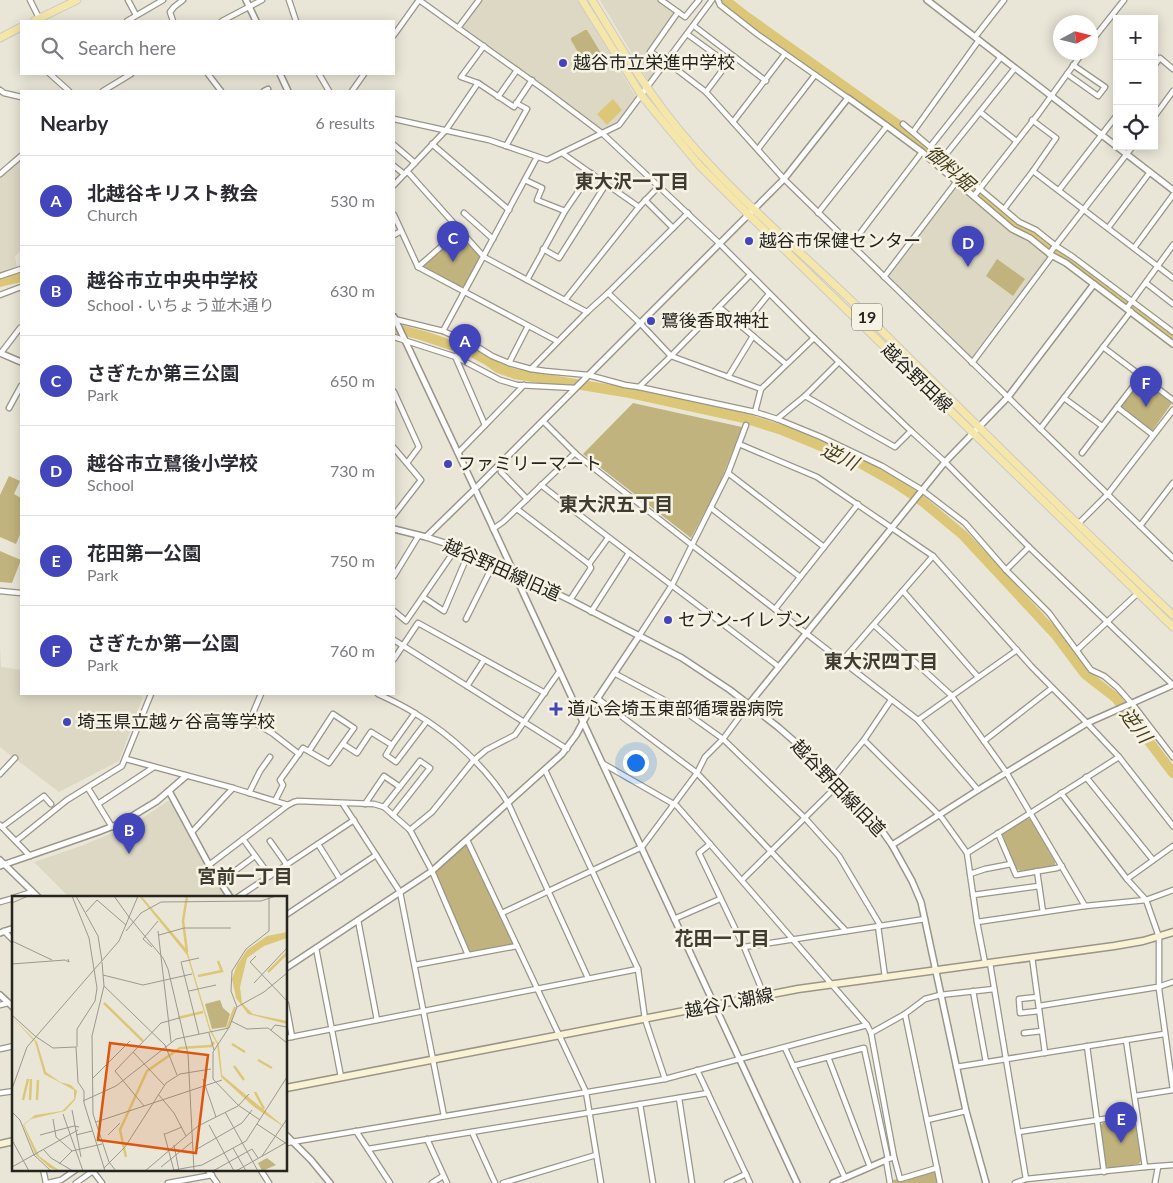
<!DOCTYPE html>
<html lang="en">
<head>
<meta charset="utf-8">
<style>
  body { margin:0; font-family:Lato,"Noto Sans JP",sans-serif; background:#f7f7f7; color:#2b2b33 }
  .controls { position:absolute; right:15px; top:15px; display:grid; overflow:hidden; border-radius:0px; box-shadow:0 2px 12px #0003 }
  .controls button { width:45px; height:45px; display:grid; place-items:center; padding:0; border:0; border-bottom:1px solid #e1e1e2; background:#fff; color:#2b2b33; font:25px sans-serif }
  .compass { position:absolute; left:1053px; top:15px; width:45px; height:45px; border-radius:50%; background:#fff; box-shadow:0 2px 12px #0003; rotate:83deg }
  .you { position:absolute; left:635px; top:762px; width:18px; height:18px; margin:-12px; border:4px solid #fff; border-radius:50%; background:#1a73e8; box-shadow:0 0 0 8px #1a73e833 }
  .badge { display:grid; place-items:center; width:32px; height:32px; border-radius:50%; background:#4345ba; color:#fff; font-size:16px; font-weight:700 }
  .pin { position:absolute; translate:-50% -41px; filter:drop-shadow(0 1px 2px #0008) }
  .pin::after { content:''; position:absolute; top:26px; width:18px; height:15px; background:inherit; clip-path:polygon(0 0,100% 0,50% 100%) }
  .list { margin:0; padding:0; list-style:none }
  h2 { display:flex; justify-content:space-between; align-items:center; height:65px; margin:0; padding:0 20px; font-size:21px }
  h2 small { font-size:16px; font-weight:400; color:#7c7c81 }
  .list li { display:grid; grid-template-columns:32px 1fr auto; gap:15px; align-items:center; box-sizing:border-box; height:90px; padding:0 20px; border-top:1px solid #e1e1e2 }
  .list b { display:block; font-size:19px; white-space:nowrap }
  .list p { margin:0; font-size:16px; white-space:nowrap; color:#7c7c81 }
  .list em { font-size:16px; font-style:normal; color:#7c7c81 }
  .icon { flex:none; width:28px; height:28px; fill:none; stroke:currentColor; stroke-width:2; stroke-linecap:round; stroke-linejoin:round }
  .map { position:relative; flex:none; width:1173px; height:1183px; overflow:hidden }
  .search { position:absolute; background:#fff; box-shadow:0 2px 12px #0003; left:20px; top:20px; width:375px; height:55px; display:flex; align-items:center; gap:12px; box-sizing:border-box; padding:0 18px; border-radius:0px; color:#7c7c81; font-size:19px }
  .panel { position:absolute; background:#fff; box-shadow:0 2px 12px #0003; left:20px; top:90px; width:375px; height:605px; border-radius:0px }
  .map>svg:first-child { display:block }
</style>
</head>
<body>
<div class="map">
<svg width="1173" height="1183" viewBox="0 0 1173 1183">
  <rect width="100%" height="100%" fill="#e9e6d7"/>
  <g fill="#ddd8c4">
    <polygon points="482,0 577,0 638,100 618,124 603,132 462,27"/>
    <polygon points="600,0 658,0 676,12 648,52 664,63 649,82"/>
    <polygon points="21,159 21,251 15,256 17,267 0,273 0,177"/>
    <polygon points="957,186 1010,231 1028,240 1048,257 971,358 888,276"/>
    <polygon points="0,647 1,667 21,670 21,694 135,694 143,697 119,761 59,792 0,747"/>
    <polygon points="168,801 172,801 207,868 226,897 69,897 34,862 81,846 132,825"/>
  </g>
  <g fill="#c1b37d">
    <polygon points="585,30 587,30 604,58 587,68 571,40 571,38"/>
    <polygon points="460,233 481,257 464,289 421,267"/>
    <polygon points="997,259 1025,279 1013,296 986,276"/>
    <polygon points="1141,381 1144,381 1172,403 1152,431 1122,408 1122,405"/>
    <polygon points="633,403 742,427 720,483 691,538 583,454"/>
    <polygon points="9,476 20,481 14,494 21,498 21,532 16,544 0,537 0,495"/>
    <polygon points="0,551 21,560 12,583 0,582"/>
    <polygon points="1027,818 1030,819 1033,822 1055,862 1055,866 1053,867 1020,871 1016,868 1003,836 1003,834"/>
    <polygon points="467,843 515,944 469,953 435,872"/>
    <polygon points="1133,1119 1135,1121 1141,1161 1139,1164 1109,1168 1106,1166 1100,1125 1103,1123"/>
    <polygon points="937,1168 940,1183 890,1183 890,1181"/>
  </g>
  <polygon fill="#dbc777" points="613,99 622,110 607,125 597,114"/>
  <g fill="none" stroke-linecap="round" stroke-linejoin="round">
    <g stroke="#dbc777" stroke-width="10">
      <polyline points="725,0 744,15 907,131 1015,225 1031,232 1064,255 1173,338"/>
      <polyline points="0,282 21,277"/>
      <polyline points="394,328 424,336 472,352 487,360 498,368 515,374 630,393 744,418 782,430 809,441 858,462 897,484 922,501 963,535 1055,634 1085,674 1116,698 1173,773"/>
    </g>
    <defs>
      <g id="minor">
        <polyline points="30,0 39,18"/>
        <polyline points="128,0 136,15"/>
        <polyline points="289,0 296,21"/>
        <polyline points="419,0 546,91 603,134 720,244 812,336 911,431 945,462 1029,547 1173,685"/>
        <polyline points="661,0 685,17 699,0"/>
        <polyline points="718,0 720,5 757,34 848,98"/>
        <polyline points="678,12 650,52 667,62 706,92 784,179 1173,558"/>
        <polyline points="127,21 163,0"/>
        <polyline points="173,21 170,12 174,7 183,0"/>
        <polyline points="222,21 262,0"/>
        <polyline points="694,26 766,81"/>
        <polyline points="458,28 479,0"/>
        <polyline points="687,34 727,63"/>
        <polyline points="394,35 419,0"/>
        <polyline points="975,37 1004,0"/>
        <polyline points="1090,43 1124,0"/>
        <polyline points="484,46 461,77 478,83 514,107 532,80"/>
        <polyline points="1154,66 1160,58 1173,69"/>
        <polyline points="50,74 69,91"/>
        <polyline points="208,74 221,91"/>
        <polyline points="319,74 329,91"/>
        <polyline points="1067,74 1098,96 1105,87 1073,65"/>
        <polyline points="0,90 4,93 21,97"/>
        <polyline points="103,91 131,74"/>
        <polyline points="264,91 268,89"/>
        <polyline points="352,91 364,74"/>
        <polyline points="706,92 733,56"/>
        <polyline points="498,97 517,70"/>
        <polyline points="980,112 1015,140"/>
        <polyline points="1154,117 1173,91"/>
        <polyline points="394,119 489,140 547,160 619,125 712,0"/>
        <polyline points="733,122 785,54"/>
        <polyline points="903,124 1019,222 1036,230 1056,246 1073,257 1173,332"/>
        <polyline points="913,132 979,40"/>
        <polyline points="432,144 509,210"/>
        <polyline points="394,145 415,163"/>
        <polyline points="506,146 527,109 516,103"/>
        <polyline points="930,147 1001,57"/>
        <polyline points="758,149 815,75"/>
        <polyline points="562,153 639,207"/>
        <polyline points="943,158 1015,68"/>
        <polyline points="394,166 404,174"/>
        <polyline points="407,171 484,257 587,312"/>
        <polyline points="1033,171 1173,278"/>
        <polyline points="0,174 21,156"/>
        <polyline points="525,180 542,188 537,200 565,211"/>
        <polyline points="394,185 446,130 478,83"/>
        <polyline points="1059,190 1117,115"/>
        <polyline points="974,196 1039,113 1083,52"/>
        <polyline points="645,200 673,228"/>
        <polyline points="1004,209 1033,171 1056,138 1032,120"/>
        <polyline points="464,213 493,239"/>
        <polyline points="818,213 887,126"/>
        <polyline points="394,215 418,267 557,341"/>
        <polyline points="1108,228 1150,172"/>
        <polyline points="394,235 401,231"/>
        <polyline points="851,245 922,152"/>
        <polyline points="1134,248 1173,195"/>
        <polyline points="543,249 559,258 606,184"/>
        <polyline points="1049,254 1133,146"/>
        <polyline points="418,267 460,230"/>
        <polyline points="0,276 21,269"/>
        <polyline points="884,277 957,181"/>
        <polyline points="527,280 565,211 591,173"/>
        <polyline points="1146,283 1173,304"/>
        <polyline points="608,293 640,323 671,356 761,389"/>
        <polyline points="0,295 21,287"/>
        <polyline points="565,300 639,207 659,186"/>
        <polyline points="719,307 786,364"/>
        <polyline points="1127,308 1173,245"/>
        <polyline points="394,319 443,331 476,346 492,356 509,363 531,369 545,371 588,375 625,385 639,387 755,412 777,419 821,437 882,466 922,490 965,523 1006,570 1049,613 1091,670 1104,676 1117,687 1134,706 1173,757"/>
        <polyline points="742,327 769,294"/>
        <polyline points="443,331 537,157"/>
        <polyline points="394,337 456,357 500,380 517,385 575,388"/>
        <polyline points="1103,347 1173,400"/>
        <polyline points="1,353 20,328"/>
        <polyline points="455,356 485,425"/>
        <polyline points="509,363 528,326"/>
        <polyline points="972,363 1052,256"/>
        <polyline points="531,369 587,312 608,293 688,213"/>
        <polyline points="728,377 753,336"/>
        <polyline points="639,387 671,356 750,275"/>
        <polyline points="394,392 419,447 407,463"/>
        <polyline points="805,396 895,447 911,431"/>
        <polyline points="1064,398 1102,426"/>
        <polyline points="1117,407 1153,435"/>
        <polyline points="9,408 21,386"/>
        <polyline points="755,412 761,389 814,338"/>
        <polyline points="777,419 805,396 839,362"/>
        <polyline points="543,421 577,455 692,545 918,720 978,790"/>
        <polyline points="1040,429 1131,311"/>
        <polyline points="739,444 817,477 933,556 1031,666 1087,723 1119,757 1173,826"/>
        <polyline points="394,448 421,480 394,515"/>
        <polyline points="458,453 524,385"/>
        <polyline points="1082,453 1141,376"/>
        <polyline points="501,472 527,499"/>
        <polyline points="728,473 824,547"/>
        <path d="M541,485C620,547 700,606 779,667"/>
        <polyline points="711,508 800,577"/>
        <polyline points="517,509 589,564 591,568 570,600"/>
        <polyline points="1078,524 1108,494 1173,410"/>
        <polyline points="1140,526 1173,483"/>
        <polyline points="493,529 503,522 575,453"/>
        <polyline points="589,564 608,538"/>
        <polyline points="1006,570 1029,547"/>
        <polyline points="394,576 419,535"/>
        <polyline points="0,591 21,593"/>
        <polyline points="903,591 978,677"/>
        <polyline points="423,597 444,611 469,552"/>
        <polyline points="775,609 858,504"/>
        <polyline points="394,611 406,621 457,547"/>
        <polyline points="591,612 629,553"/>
        <polyline points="466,619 494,563"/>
        <polyline points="874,625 951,695 1006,772 1085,906"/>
        <polyline points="639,636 672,585 728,473 746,425"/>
        <polyline points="394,640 567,749"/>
        <polyline points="1077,650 1138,593"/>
        <polyline points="394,659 418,623 545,693"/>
        <polyline points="842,661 933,556"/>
        <polyline points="614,673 681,709 723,739 805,818 839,856 880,925"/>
        <polyline points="467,686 484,660"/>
        <polyline points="261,694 250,720 272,733 299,754"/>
        <path d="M378,694C391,700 404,706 416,714C450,734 488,769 508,803L588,978"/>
        <polyline points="597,698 697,773 846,931"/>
        <polyline points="415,713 392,745 386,755 396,762 427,721"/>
        <polyline points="918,720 1017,650"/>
        <polyline points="864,740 942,818 967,853 977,922 985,963"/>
        <polyline points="984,741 1052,688"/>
        <polyline points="343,744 357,753 371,732 392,745"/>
        <polyline points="126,759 233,788 288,805 294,802 298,801 374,804 384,807 410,830 432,871 468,955"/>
        <polyline points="602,763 677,806 867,1025 871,1033 894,1157 886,1160 890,1183"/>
        <polyline points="545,770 638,969 645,1019 665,1079"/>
        <polyline points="0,774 15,758"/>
        <polyline points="1086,777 1153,860"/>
        <polyline points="833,778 864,740 891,700"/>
        <polyline points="88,788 112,827"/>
        <polyline points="249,793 260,771 270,757"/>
        <polyline points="1061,793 1127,879 1146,900 1159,937 1159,989 1173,1090"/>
        <polyline points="275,801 283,785 280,780 303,748 329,763 354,728 333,714 309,751"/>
        <polyline points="98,804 154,767"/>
        <polyline points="343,804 400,892 444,1116"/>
        <polyline points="365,804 384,776 400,787"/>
        <polyline points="384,807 420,761 430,768 393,815"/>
        <polyline points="0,825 30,856"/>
        <polyline points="2,827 44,796 51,804"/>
        <polyline points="410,830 432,812 473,761 486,750 515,735 559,672"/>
        <polyline points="192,832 233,788"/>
        <polyline points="998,833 1016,875 1057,868 1062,866"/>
        <polyline points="243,839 270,876"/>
        <polyline points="467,840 586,1092 601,1183"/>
        <polyline points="16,841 67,800 122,766 151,694"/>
        <polyline points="270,841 287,865"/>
        <polyline points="318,844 340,879"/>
        <polyline points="710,844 699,853 744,947 764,995"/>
        <polyline points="967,853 1119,757"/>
        <polyline points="209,865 288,805"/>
        <polyline points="1037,871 1043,912"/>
        <polyline points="970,874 985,869 1011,864"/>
        <polyline points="1127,879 1173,846"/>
        <polyline points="742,880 839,784"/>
        <polyline points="220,882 255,856"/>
        <polyline points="973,895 1039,886"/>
        <polyline points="16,897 32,892"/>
        <polyline points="238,897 354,820"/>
        <polyline points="0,902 14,898"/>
        <polyline points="502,913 642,847 697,773 705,757 723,739 749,704"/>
        <polyline points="286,915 376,855"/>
        <polyline points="674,919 720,899"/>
        <polyline points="358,920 377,1020"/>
        <polyline points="977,922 1085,906 1146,900 1173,890"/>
        <polyline points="878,926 885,977"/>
        <polyline points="4,931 14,941"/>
        <polyline points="744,947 925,919"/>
        <polyline points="316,948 341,1077"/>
        <polyline points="1032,957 1045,1053"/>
        <polyline points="990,963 1026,1179"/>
        <polyline points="415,965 517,946"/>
        <polyline points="973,991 986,1062"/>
        <polyline points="1037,997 1019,999 1020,1013 1039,1011"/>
        <polyline points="286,1004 292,1037"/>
        <polyline points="0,1005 8,1003"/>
        <polyline points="1039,1006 1158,987 1173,982"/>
        <polyline points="905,1014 940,1183"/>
        <polyline points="871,1033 905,1014 925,999 940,995 994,989"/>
        <polyline points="1024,1033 1042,1031"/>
        <polyline points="286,1038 638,969"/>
        <polyline points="1126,1040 1145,1167"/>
        <polyline points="1087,1046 1104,1172"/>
        <polyline points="785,1048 845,1178"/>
        <polyline points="0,1049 14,1046"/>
        <polyline points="828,1057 870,1167"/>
        <polyline points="793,1066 864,1048 888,1159"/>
        <polyline points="956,1067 1164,1034"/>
        <polyline points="697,1070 750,1183"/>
        <polyline points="0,1093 14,1091"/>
        <polyline points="1135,1096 1173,1090"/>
        <polyline points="679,1098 692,1183"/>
        <polyline points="640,1104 653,1183"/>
        <polyline points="927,1120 966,1111"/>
        <polyline points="356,1131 390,1183"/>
        <polyline points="472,1132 495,1183"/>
        <polyline points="1018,1132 1137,1114"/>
        <polyline points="427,1139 447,1183"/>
        <polyline points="286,1143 665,1079 867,1025"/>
        <polyline points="368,1149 708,1093"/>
        <polyline points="894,1157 900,1179 937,1168"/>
        <polyline points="43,1169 46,1183"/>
        <polyline points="207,1169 217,1183"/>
        <polyline points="260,1169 269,1183"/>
        <polyline points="92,1170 102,1183"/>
        <polyline points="48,1183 61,1180 77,1169"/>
        <polyline points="76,1183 93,1171"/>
        <polyline points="168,1183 212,1175"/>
        <polyline points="432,1183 443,1176"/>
        <polyline points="503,1183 596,1155"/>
        <polyline points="727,1183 746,1174"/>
        <polyline points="1015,1183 1026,1179 1145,1167 1173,1165"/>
        <polyline points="1155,1183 1158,1167"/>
      </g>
      <g id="tertiary">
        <polyline points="246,0 256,21"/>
        <polyline points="927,0 1173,190"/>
        <polyline points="280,74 288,91"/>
        <polyline points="394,317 475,489 797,1183"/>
        <polyline points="0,353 21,362"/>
        <polyline points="394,529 426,537 457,547 485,559 570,600 682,658 730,690 778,727 802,748 839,784 867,814 880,828 892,845 912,881 921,902 966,1111 986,1183"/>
        <polyline points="426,537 475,489 784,179 848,98 887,126 922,152 1012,229 1030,238 1051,255 1066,263 1173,344"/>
        <polyline points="749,704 945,462 1008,397 1094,284"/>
        <polyline points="169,791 209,865 230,897"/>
        <polyline points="892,845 978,790 1087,723 1173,685"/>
        <polyline points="0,860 38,897"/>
        <polyline points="0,866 98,832 121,823 157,801 186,776"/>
        <polyline points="0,933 14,928"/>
        <polyline points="286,968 432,871 562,754 576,735 589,711 639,636"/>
        <polyline points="0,995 14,1008"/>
        <polyline points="286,1135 311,1160 330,1183"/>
        <polyline points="833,1183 886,1160"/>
      </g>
      <g id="secondary">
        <polyline points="286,1088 798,989 1114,946 1143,941 1173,932"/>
        <polyline points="0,1144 14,1141"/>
      </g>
      <g id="primary">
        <polyline points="582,0 642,96 665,124 699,165 749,215 1173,627"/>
        <path d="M592,0C622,50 652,100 691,144C743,204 805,255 862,311C965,414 1068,516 1173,615"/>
        <polyline points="34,21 77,0"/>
        <polyline points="0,38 21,27"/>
      </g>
    </defs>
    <use href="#minor" stroke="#999689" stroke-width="7"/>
    <use href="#tertiary" stroke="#999689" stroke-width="8"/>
    <use href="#secondary" stroke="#999689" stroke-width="9"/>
    <use href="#primary" stroke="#cbcac9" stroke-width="9"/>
    <use href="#minor" stroke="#fff" stroke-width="4.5"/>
    <use href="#tertiary" stroke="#fff" stroke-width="5"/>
    <use href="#secondary" stroke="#faf2d5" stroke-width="6"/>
    <use href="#primary" stroke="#f5e6aa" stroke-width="7"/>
  </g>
  <g fill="#4345ba" stroke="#f6f3e5" stroke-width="2">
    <circle cx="563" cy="63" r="5"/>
    <circle cx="749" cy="241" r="5"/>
    <circle cx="651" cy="321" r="5"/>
    <circle cx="448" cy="464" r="5"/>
    <circle cx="668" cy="620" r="5"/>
    <path d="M553.5 701.5h5v5h5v5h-5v5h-5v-5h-5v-5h5z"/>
    <circle cx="67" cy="722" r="5"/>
  </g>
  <g text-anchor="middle" stroke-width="5" stroke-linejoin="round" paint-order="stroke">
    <rect fill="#f6f3e5" stroke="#64625a" stroke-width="1" x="852" y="303.5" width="30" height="27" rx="4"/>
    <g font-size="16" font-weight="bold" fill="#25241e">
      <text x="867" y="323">19</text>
    </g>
    <g font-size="18" fill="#25241e" stroke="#f6f3e5" text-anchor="start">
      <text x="573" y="69">越谷市立栄進中学校</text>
      <text x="759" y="247">越谷市保健センター</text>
      <text x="661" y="327">鷺後香取神社</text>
      <text x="458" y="470">ファミリーマート</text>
      <text x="678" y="626">セブン-イレブン</text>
      <text x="567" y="715">道心会埼玉東部循環器病院</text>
      <text x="77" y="728">埼玉県立越ヶ谷高等学校</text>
    </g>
    <g font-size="18" fill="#25241e" stroke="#f6f3e5">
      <text transform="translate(917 378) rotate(44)" y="6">越谷野田線</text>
      <text transform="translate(502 570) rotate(24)" y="6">越谷野田線旧道</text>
      <text transform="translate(838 788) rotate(46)" y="6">越谷野田線旧道</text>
      <text transform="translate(729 1003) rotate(-11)" y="6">越谷八潮線</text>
    </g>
    <g font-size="19" font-style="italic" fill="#463d1a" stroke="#f6f3e5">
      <text transform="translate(950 168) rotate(41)" y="7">御料堀</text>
      <text transform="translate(840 456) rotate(26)" y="7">逆川</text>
      <text transform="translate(1136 725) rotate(53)" y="7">逆川</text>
    </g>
    <g font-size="19" font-weight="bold" fill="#3f3d31" stroke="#f6f3e5">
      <text x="632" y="188">東大沢一丁目</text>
      <text x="616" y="511">東大沢五丁目</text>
      <text x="881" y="668">東大沢四丁目</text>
      <text x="245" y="883">宮前一丁目</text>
      <text x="722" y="945">花田一丁目</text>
    </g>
  </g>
  <g transform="translate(12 896)">
    <rect width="275" height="275" fill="#e9e6d7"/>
    <path d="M208,104L211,112L218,118L214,131L200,133L193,108ZM255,262L264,269L250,275L246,267Z" fill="#c1b37d"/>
    <path d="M127,0L131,2L175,54L198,132L207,149L210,179L275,233L242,211L209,181L205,148L197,133L175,59ZM275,36V42L252,50L235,62L228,91L230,107L241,118L275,125V128L236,118L224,102L220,83L225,69L235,54L255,40ZM0,121L25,146L34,176L48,186L59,189L65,195L63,204L53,215L19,223L12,229L27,260L48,275L38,272L23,258L11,229L23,219L50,215L62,203V194L32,178L23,146Z" fill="#dbc777"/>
    <path fill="none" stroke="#dbc777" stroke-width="2.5" d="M175,56L171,25L175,0M256,76L275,57M186,80L210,75L206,65M92,107L131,145M166,122L191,116M215,133L223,111M220,148L233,156M246,164L260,172M222,170L232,184M243,196L252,213M11,204L16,183M18,204L19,183M25,204L26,184M114,261L108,234L135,175L168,152L199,150L202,146"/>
    <path fill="none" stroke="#9b988d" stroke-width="1" d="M60,0L77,42L85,92L83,105L65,133V151M64,0L86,40L90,65M102,0L117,21M0,7L16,0M74,16L85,4L114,29M117,21L151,62L156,73L176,158L182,275M114,35L129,17L149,6L249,5L264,0M146,35L159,146M147,39L172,32H219M0,45L40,64M140,51L131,43L146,25M244,60L238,66L275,105M90,66L92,90L80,140L81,218L97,266L104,275M0,68L53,64L57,66L56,63M91,79L131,89L180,78M242,87L275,52M92,90L153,149L165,179M177,95L204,89M225,111L219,95L220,75L234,53L257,35V0M0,119L23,140L41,152L64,151L66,186L72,195V207L93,275M219,125L235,133L256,132L275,147M216,133L201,156V183L226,209L248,224M259,134L263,129L275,131M197,137L202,154M187,138L169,66L187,62M121,156L152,189M81,182L118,145M191,183L204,221M0,193L15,151L107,45L126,0M146,198L162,217L174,240M71,205L104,190L164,143L217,132L225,111L252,96L275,77M132,210L103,175L149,127L167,122M60,214L69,261M0,216L8,224L22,259L39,275M213,216L246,275M51,218L71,275M41,223L44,241L60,255M84,226L210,184M245,228L275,248M197,229L222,275M152,237L162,275M153,238L170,231M28,239L62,230L67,231M64,239L80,235M96,239L108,227M0,244L17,275M162,249L167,275M221,252L234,275M185,253L230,227L240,214M32,254L39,262L61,275M250,260L275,223M47,268L60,255L90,248M0,271L66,234M149,271L180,246M92,272L113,251L154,187L168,178L199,173M133,275L186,230L226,210L237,198M157,275L190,269L234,245L275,181M201,275L240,253L246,262M224,275L275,246"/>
    <path fill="#de560d" fill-opacity="0.15" stroke="#de560d" stroke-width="2.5" d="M98,147L196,159L184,257L86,244Z"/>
    <rect width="275" height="275" fill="none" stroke="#25241e" stroke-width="2.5"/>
  </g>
</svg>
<div class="controls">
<button>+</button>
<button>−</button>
<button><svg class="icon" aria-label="locate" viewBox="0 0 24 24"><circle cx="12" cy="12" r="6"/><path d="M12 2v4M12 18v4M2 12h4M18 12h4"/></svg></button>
</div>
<svg class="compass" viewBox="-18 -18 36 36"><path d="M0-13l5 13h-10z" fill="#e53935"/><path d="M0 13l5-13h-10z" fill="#7c7c81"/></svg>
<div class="you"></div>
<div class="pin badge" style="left:465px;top:365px">A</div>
<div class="pin badge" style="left:129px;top:854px">B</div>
<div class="pin badge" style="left:453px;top:262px">C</div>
<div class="pin badge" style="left:968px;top:267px">D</div>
<div class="pin badge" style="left:1121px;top:1143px">E</div>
<div class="pin badge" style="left:1146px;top:407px">F</div>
<div class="search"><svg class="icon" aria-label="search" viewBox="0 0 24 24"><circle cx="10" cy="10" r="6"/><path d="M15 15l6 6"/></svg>Search here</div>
<section class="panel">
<h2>Nearby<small>6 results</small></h2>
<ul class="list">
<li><span class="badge">A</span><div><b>北越谷キリスト教会</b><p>Church</p></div><em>530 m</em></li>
<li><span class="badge">B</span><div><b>越谷市立中央中学校</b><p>School · いちょう並木通り</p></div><em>630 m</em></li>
<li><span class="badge">C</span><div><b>さぎたか第三公園</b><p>Park</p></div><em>650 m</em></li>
<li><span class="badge">D</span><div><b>越谷市立鷺後小学校</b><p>School</p></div><em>730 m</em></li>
<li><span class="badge">E</span><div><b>花田第一公園</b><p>Park</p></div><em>750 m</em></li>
<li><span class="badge">F</span><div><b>さぎたか第一公園</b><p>Park</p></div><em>760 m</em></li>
</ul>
</section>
</div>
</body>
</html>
